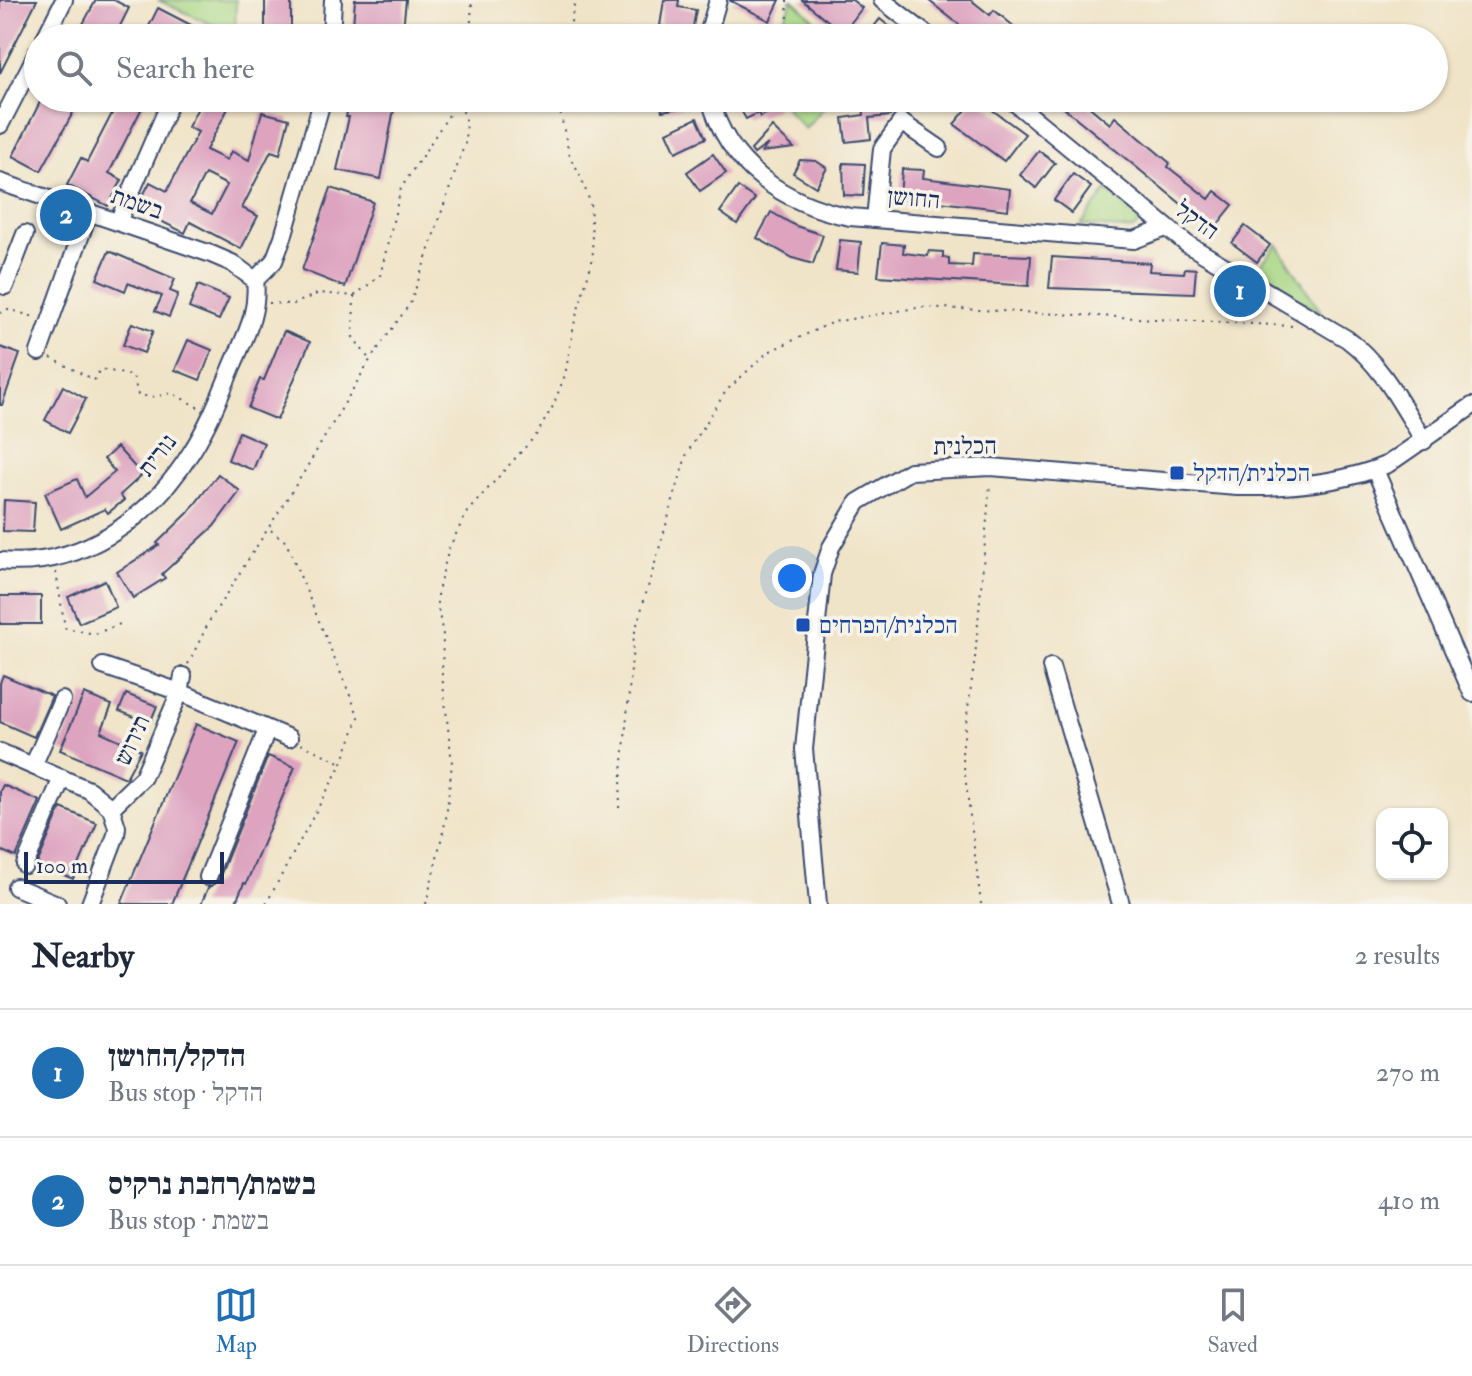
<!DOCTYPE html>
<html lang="en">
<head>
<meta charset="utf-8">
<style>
  body { margin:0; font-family:"IM FELL Double Pica","Frank Ruhl Libre",serif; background:#f6f6f7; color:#1f2937 }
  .controls { position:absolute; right:24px; bottom:24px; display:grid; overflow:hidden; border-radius:16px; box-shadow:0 2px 6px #0004 }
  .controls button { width:72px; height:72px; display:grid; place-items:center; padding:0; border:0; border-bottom:2px solid #e0e1e3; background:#fff; color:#1f2937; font:40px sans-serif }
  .scale { position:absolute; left:24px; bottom:20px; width:200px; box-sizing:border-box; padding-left:8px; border:4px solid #1b2f5e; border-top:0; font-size:22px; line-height:28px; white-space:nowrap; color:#1b2f5e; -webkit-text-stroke:6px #f7f3e8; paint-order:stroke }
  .you { position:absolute; left:792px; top:578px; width:28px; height:28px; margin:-20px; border:6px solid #fff; border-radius:50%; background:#1a73e8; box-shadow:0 0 0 12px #1a73e833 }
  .badge { display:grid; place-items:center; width:52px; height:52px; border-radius:50%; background:#1f6fb2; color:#fff; font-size:26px; font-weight:700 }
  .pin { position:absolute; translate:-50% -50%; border:4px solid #fff; box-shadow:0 2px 8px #0006 }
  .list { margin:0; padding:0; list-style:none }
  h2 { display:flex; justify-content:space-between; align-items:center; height:104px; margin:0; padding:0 32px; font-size:34px }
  h2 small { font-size:26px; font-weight:400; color:#747a83 }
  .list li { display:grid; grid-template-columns:52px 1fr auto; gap:24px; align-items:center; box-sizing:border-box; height:128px; padding:0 32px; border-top:2px solid #e0e1e3 }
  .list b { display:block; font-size:30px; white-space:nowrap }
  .list p { margin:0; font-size:26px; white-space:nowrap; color:#747a83 }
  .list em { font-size:26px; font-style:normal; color:#747a83 }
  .icon { flex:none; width:44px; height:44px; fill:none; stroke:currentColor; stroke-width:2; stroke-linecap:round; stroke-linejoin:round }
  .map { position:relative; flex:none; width:1472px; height:904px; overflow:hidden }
  .search { position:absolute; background:#fff; box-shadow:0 2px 6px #0004; left:24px; right:24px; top:24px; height:88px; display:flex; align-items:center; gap:20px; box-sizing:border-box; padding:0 28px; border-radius:44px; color:#747a83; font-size:30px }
  .sheet { height:360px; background:#fff }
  nav { display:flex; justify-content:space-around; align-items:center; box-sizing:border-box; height:112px; border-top:2px solid #e0e1e3; background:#fff; font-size:22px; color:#747a83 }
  nav a { display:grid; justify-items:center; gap:4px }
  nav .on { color:#1f6fb2 }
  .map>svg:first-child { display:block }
</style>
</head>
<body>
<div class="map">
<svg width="1472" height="904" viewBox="0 0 1472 904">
  <rect width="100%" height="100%" fill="#f7f3e8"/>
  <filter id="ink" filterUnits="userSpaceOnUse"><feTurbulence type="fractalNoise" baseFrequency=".0125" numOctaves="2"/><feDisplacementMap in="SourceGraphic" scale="16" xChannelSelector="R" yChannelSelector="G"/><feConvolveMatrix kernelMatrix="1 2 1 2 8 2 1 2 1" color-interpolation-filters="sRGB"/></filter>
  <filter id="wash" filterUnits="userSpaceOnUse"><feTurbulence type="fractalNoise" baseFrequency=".006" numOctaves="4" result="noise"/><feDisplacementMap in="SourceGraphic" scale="32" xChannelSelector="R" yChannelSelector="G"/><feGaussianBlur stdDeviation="1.8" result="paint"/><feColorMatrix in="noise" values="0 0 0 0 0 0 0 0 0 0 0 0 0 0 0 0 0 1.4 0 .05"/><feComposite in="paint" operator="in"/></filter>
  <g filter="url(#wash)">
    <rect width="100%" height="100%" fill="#f0e4c8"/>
    <g fill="#a8d785" stroke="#628372" stroke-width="2">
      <polygon points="158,0 236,0 235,35"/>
      <polygon points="790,0 793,0 835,38 776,38 792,2"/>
      <polygon points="781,98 832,98 805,129 789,112"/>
      <polygon points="1107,190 1140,219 1137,227 1131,230 1081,225"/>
      <polygon points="1277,244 1323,315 1255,272"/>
    </g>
    <g id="blocks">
      <g fill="#dda3bf" fill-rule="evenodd">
        <polygon points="0,0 37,0 0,73"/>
        <polygon points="96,0 114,0 129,8 114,38 83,24"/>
        <rect x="265" y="0" width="26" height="34"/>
        <polygon points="355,0 406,0 402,38 352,38"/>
        <polygon points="664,0 679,0 678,7 696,10 692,32 660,26"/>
        <polygon points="729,0 780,0 770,21"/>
        <polygon points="802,0 852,0 862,8 843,33"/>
        <polygon points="928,0 971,0 990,15 994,10 1028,38 976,38"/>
        <polygon points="158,8 216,38 153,38 145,34"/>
        <polygon points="880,19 896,32 891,38 864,38"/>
        <polygon points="42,98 81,98 41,171 13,156"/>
        <polygon points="120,98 147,98 109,173 122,180 108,206 67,185 81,158 87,162"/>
        <path d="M203,98H222L231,103L206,150L227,160L231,151L249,160L262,112L289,119L280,154L271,151L242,208L258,216L241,249L190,222L185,233L136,209L150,182L167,191L198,132L188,127ZM205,174L227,185L212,214L190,203Z"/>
        <polygon points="350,98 396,98 381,179 337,170 349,117 346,117"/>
        <polygon points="659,98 699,98 700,104 662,111"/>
        <polygon points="751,98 771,98 777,108 760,117 758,113 746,119 738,105"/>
        <polygon points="863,98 888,98 890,116 869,118 871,139 846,142 843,118 864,115"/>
        <polygon points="976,98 1025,134 1004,161 954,124"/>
        <polygon points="1052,98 1079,98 1110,124 1115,117 1170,163 1168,167 1209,199 1215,191 1233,205 1213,230"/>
        <polygon points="697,118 706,138 676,152 667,132"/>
        <polygon points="772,127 794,148 762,152 768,144 754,154 751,150"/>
        <polygon points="1039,151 1055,163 1036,188 1020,175"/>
        <polygon points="713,154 726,173 700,191 687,172"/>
        <polygon points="800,160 816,161 827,168 816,187 793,173"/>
        <polygon points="843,163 865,164 863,196 844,195"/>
        <polygon points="902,169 924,170 923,178 1010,189 1008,210 922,200 900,200"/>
        <polygon points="1073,174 1091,187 1072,213 1054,200"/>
        <polygon points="738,187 755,199 737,224 720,212"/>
        <polygon points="331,188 373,202 345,287 302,270"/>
        <polygon points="771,212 796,226 823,235 813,264 793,258 757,238"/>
        <polygon points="1245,226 1270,245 1257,262 1232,243"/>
        <polygon points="840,240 861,242 858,272 836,270"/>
        <polygon points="882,243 904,245 903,253 928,256 929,251 943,252 943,257 949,258 949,265 972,266 973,254 1031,256 1029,286 878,276"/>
        <polygon points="109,251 175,279 170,291 178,294 169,317 155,311 162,296 128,283 125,291 97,279"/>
        <polygon points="1052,257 1150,263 1149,271 1184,273 1185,268 1196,269 1194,293 1049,288"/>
        <polygon points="198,285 229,298 219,320 189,308"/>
        <polygon points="132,323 153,331 144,353 123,345"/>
        <polygon points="284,331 310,342 277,420 248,408 260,379 264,380"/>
        <polygon points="188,340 212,350 200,380 175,370"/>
        <polygon points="0,347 20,354 2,405 0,405"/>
        <polygon points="63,386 86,399 68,433 45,420"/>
        <polygon points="239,432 264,443 253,470 228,460"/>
        <polygon points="117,447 142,475 120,495 124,500 108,513 105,509 61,529 45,493 77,479 85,497 115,472 104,459"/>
        <polygon points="218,474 240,491 214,526 162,574 165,578 133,598 117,572 159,545 157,543 188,513"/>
        <polygon points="4,500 35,502 33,532 3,531"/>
        <polygon points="105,580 116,607 79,623 68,597"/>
        <rect x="0" y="596" width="41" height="28"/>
        <polygon points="3,675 52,696 34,737 0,722 0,683"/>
        <polygon points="84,694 112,705 101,732 141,750 126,778 60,750"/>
        <polygon points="126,694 157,706 150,723 119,711"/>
        <polygon points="196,724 239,742 184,875 172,904 121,904"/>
        <polygon points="268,756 295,767 246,884 244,883 235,904 201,904 208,888 218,881"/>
        <polygon points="3,785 40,801 16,857 0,850 0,791"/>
        <polygon points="61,808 97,823 73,879 37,864"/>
      </g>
    </g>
  </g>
  <g filter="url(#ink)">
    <use href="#blocks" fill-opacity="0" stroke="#3b4a6e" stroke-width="2"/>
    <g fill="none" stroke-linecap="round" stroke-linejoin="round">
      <defs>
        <g id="minor">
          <polyline points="882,0 931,38"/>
          <polyline points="45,38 64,0"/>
          <polyline points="331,38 333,0"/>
          <polyline points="707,38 718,0"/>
          <path d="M710,98C727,166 785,204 850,217L1134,240L1166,228"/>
          <path d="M1009,98L1187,244L1347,339C1382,365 1401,404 1424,441"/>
          <polyline points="0,125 38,51"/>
          <polyline points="0,182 211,254 232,263 255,280"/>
          <polyline points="875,219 882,149 901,122 939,148"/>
          <polyline points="118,222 172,98"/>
          <polyline points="255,280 274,261 283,237 323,98"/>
          <polyline points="0,284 5,286 25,234"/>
          <polyline points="39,352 89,212"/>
          <polyline points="1375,470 1472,693"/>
          <path d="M0,561C81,569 151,518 192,451C209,424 220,396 232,367C245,336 259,313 255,280"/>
          <polyline points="103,666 180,692 289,738"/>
          <polyline points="1051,667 1121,904"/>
          <polyline points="0,752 89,790 111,808"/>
          <polyline points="33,766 62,700"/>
          <polyline points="25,865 62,778"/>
          <polyline points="208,877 267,730"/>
          <polyline points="16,887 57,904"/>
          <polyline points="90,904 116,835 117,827 111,808 143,777 180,692 183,676"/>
          <path d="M818,904L804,749L822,574L831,547L858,502L910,471L991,467L1237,487C1288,488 1341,484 1388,464L1472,406"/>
        </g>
      </defs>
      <use href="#minor" stroke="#3b4a6e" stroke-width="20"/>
      <g stroke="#3b4a6e" stroke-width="2" stroke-dasharray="2 6" stroke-linecap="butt">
        <polyline points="787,0 789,38"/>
        <polyline points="470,38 472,0"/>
        <polyline points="568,38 575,0"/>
        <polyline points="354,296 353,337 369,359"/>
        <polyline points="269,303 294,304 319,293 354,296 380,276 401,188 460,98"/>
        <polyline points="0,313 8,309 34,317"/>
        <polyline points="51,358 94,380 101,369 133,376 138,395 152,397 172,393 198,407"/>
        <polyline points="56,572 65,628 95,634 120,624"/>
        <polyline points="188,664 211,618 304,472 370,360 411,302 465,143 466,123 460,100"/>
        <polyline points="301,744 342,763"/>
        <polyline points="619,808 634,635 687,453 726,391 768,352 833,322 922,307 1293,326"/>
        <polyline points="266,904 342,763 359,717 286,542 268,528"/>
        <polyline points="426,904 446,819 452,763 442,675 443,635 437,603 439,587 449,548 467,512 537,434 553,406 565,375 575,320 593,258 590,202 579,172 570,158 560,111 562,98"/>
        <polyline points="981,904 962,751 975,658 990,484"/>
      </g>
      <use href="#minor" stroke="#fff" stroke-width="16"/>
    </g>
  </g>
  <g fill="#1a4fb4" stroke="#f7f3e8" stroke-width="3">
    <rect x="1169" y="465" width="16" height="16" rx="4"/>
    <rect x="795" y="617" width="16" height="16" rx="4"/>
  </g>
  <g text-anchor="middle" stroke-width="7" stroke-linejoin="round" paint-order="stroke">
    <g font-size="24" fill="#1b2f5e" stroke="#f7f3e8">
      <text transform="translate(914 198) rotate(5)" y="8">החושן</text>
      <text transform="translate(137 203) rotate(19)" y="8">בשמת</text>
      <text transform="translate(1197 220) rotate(36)" y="8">הדקל</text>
      <text transform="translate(965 446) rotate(-1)" y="8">הכלנית</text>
      <text transform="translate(157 455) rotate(-52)" y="8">נורית</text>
      <text transform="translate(132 740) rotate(-65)" y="8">תירוש</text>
    </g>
    <g font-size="24" fill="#164399" stroke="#f7f3e8" text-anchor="start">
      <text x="1193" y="481">הכלנית/הדקל</text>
      <text x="819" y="633">הכלנית/הפרחים</text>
    </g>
  </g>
</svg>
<div class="controls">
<button><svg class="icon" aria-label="locate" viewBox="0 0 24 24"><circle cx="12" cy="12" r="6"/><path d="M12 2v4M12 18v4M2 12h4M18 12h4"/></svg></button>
</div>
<div class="scale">100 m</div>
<div class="you"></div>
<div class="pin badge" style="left:1240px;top:291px">1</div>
<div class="pin badge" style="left:66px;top:215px">2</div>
<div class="search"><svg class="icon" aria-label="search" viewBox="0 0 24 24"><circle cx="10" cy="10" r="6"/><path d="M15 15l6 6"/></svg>Search here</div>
</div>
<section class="sheet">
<h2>Nearby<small>2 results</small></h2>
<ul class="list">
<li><span class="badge">1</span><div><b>הדקל/החושן</b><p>Bus stop · הדקל</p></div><em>270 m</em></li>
<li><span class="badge">2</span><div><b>בשמת/רחבת נרקיס</b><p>Bus stop · בשמת</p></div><em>410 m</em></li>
</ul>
</section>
<nav>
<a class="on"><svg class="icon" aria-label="map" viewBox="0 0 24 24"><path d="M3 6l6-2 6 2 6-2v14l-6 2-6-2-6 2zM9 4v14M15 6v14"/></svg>Map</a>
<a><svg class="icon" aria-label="directions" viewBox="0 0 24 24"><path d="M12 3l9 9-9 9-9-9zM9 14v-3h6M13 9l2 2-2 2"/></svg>Directions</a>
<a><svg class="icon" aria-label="saved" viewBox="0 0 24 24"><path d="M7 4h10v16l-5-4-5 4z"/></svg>Saved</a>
</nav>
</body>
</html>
